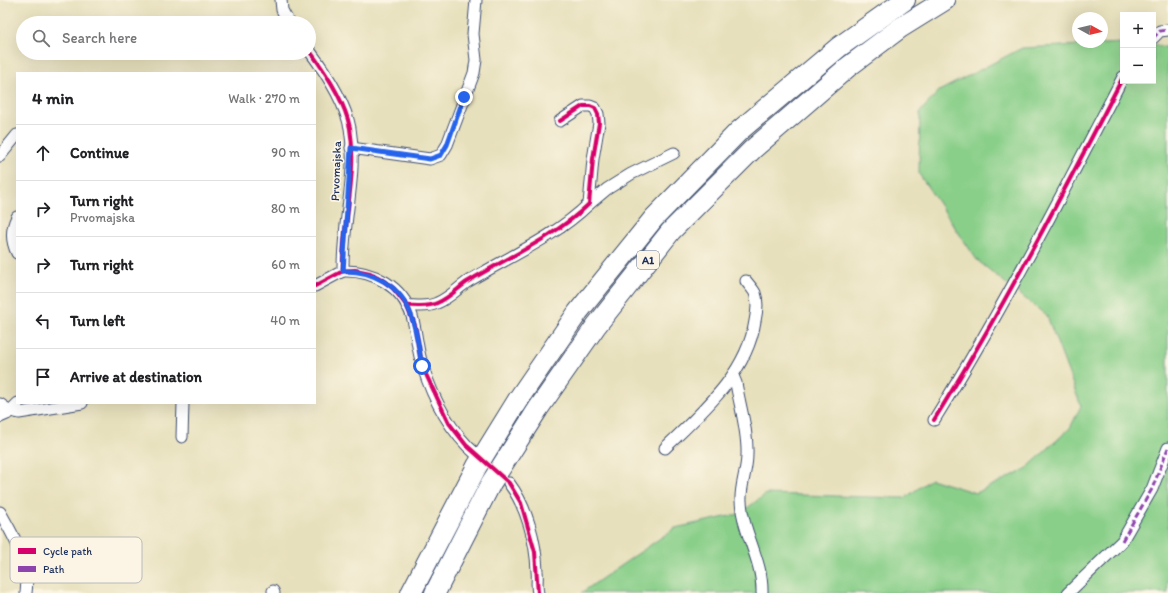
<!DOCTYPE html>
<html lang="en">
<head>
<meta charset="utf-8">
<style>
  body { margin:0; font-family:Itim,sans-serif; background:#f6f6f6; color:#202124 }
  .controls { position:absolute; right:12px; top:12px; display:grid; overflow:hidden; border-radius:0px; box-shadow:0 4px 16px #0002 }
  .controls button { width:36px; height:36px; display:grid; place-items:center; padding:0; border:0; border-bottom:1px solid #e0e0e0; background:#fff; color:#202124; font:20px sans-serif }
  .compass { position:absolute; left:1072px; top:12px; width:36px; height:36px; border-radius:50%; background:#fff; box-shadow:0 4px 16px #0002; rotate:98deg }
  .stop { position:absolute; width:12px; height:12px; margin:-9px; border:3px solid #2563eb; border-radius:50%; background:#fff }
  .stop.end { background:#2563eb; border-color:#fff; box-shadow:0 1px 4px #0008 }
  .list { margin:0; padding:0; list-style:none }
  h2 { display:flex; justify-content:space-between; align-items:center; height:52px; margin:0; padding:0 16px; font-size:17px }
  h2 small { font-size:13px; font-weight:400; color:#757577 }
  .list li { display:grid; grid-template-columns:26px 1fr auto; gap:12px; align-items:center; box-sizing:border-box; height:56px; padding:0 16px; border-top:1px solid #e0e0e0 }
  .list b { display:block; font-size:15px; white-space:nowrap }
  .list p { margin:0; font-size:13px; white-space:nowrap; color:#757577 }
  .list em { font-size:13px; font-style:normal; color:#757577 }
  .icon { flex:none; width:22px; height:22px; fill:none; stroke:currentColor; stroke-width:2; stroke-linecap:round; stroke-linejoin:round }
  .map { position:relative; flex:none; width:1168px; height:593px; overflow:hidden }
  .search { position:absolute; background:#fff; box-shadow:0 4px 16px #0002; left:16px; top:16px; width:300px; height:44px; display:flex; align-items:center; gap:10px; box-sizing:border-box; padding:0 14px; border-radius:22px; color:#757577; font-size:15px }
  .panel { position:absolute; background:#fff; box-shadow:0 4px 16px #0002; left:16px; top:72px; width:300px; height:332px; border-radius:0px }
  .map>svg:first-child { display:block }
</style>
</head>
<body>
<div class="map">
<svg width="1168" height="593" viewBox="0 0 1168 593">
  <rect width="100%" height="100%" fill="#fcf5e5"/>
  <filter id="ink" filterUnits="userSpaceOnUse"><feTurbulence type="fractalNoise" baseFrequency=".025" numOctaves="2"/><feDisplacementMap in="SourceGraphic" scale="8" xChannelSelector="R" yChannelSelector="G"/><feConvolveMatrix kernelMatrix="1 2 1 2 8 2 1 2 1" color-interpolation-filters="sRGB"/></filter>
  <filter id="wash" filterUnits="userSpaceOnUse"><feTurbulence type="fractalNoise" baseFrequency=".012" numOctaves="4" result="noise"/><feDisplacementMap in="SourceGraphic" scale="16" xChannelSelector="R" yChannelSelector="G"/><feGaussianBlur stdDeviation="0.9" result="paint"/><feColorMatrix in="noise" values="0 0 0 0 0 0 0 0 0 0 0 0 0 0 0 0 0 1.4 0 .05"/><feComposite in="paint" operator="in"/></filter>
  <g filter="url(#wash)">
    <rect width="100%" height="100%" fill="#e7e0bc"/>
    <polygon fill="#89cf89" stroke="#527f74" points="1123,43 1123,81 1153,81 1153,44 1168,48 1168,593 581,593 675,528 739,514 766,494 905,498 931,479 976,493 1026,469 1070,428 1081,406 1047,316 977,260 919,174 920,112 939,91 1022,48"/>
  </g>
  <g filter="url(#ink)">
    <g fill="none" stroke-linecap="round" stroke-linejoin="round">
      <defs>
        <g id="minor">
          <polyline points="281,0 282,10 289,23"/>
          <polyline points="1153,38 1160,31 1168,30"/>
          <path d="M309,50C324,70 345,102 350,128C358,175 342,223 343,271L315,286"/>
          <polyline points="351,148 430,159 441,155 447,145 474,73 476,60 473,34 476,0"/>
          <polyline points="0,156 17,135"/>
          <polyline points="589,204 607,189 631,174 674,153"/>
          <path d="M17,217C11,229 11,241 17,253"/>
          <path d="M343,271C373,270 402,286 412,316C417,333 417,351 423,367C433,399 451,433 477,455"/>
          <path d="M407,306C418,305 427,308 437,303C449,298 457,289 467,282C508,257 554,238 589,204L593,159L599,123L598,114L595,108L590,106H583L560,121"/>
          <path d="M733,376L736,383C740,407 748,431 747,455C747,471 740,486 741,501C742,532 763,560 762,593"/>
          <polyline points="0,404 10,411 19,413 82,403"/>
          <polyline points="0,417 7,414 18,403"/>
          <path d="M934,420C1003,309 1063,193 1123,77"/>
          <polyline points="182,437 183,403"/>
          <path d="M665,448C702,412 747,374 755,321C757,312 758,301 755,293C753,289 749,285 746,281"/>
          <path d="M509,483C527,507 536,542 537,571C538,579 536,586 538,593"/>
          <path d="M0,512C15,539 30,562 26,593"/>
          <polyline points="273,591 274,593"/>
          <polyline points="1068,593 1122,541 1152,489 1168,448"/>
        </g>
        <g id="motorway">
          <polyline points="411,593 477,466 519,398 578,312 654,218 739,131 839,47 905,0"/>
          <polyline points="435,593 491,483 538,409 596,326 671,231 753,149 848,67 900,28 945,0"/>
        </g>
      </defs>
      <use href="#minor" stroke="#3a4a6c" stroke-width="13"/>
      <use href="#motorway" stroke="#3a4a6c" stroke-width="22"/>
      <use href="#minor" stroke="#fff" stroke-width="11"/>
      <use href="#motorway" stroke="#fff" stroke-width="20"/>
      <g stroke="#8e44ad" stroke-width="3" stroke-dasharray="6 3" stroke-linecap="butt">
        <polyline points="1153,38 1160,31 1168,30"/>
        <polyline points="1122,541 1152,489 1168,448"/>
      </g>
      <defs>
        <g id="cycleway">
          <path d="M309,50C324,70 345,102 350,128C358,175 342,223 343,271L315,286"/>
          <polyline points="343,271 355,270 370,273 381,279 393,288 407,306 415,326 422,366 449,423 466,445 509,483 521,503 535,552 538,593"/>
          <path d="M407,306C418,305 427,308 437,303C449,298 457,289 467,282C508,257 554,238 589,204L593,159L599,123L598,114L595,108L590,106H583L560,121"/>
          <path d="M934,420C1003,309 1063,193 1123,77"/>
        </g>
      </defs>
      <use href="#cycleway" stroke="#fcf5e5" stroke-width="6"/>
      <use href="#cycleway" stroke="#d6006c" stroke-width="4"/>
    </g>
  </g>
  <g fill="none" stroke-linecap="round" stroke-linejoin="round" filter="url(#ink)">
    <path stroke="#2563eb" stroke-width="5" d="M422,366C419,350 417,331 411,315C401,286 373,270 343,271L351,148L430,159L441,155L447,145L464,97"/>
  </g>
  <g text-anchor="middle" stroke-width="3.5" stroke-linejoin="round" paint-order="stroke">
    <rect fill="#fcf5e5" stroke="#5e6a86" stroke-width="1" x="637" y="251" width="22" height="18" rx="3"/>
    <g font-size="11" font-weight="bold" fill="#1b2f5e">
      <text x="648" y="264">A1</text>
    </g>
    <g font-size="12" fill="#1b2f5e" stroke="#fcf5e5">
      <text transform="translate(336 171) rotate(-88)" y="4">Prvomajska</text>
    </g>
  </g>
  <rect x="10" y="537" width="132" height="46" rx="6" fill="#fcf5e5" stroke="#b8babc" stroke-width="1"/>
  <rect x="18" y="548" width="18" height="6" fill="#d6006c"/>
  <rect x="18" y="566" width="18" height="6" fill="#8e44ad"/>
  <g font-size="11" fill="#1b2f5e">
    <text x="43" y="555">Cycle path</text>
    <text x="43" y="573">Path</text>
  </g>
</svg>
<div class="controls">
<button>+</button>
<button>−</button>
</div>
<svg class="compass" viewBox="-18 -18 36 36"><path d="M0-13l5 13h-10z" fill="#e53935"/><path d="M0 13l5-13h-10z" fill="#757577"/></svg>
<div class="stop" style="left:422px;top:366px"></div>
<div class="stop end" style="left:464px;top:97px"></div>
<div class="search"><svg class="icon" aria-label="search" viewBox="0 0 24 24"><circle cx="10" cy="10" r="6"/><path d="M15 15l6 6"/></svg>Search here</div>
<section class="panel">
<h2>4 min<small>Walk · 270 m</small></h2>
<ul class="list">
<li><svg class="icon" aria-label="ahead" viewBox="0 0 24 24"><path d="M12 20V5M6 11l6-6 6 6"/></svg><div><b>Continue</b></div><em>90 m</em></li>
<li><svg class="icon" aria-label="right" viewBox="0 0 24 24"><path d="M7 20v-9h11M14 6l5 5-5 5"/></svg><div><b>Turn right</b><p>Prvomajska</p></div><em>80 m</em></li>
<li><svg class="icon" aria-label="right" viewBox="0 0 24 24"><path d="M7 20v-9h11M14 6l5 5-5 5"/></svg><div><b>Turn right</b></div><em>60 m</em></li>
<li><svg class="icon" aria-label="left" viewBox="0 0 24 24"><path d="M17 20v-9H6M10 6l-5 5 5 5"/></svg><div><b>Turn left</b></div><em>40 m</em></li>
<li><svg class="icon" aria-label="arrive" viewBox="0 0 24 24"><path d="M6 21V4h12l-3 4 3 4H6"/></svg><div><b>Arrive at destination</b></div></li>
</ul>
</section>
</div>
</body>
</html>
